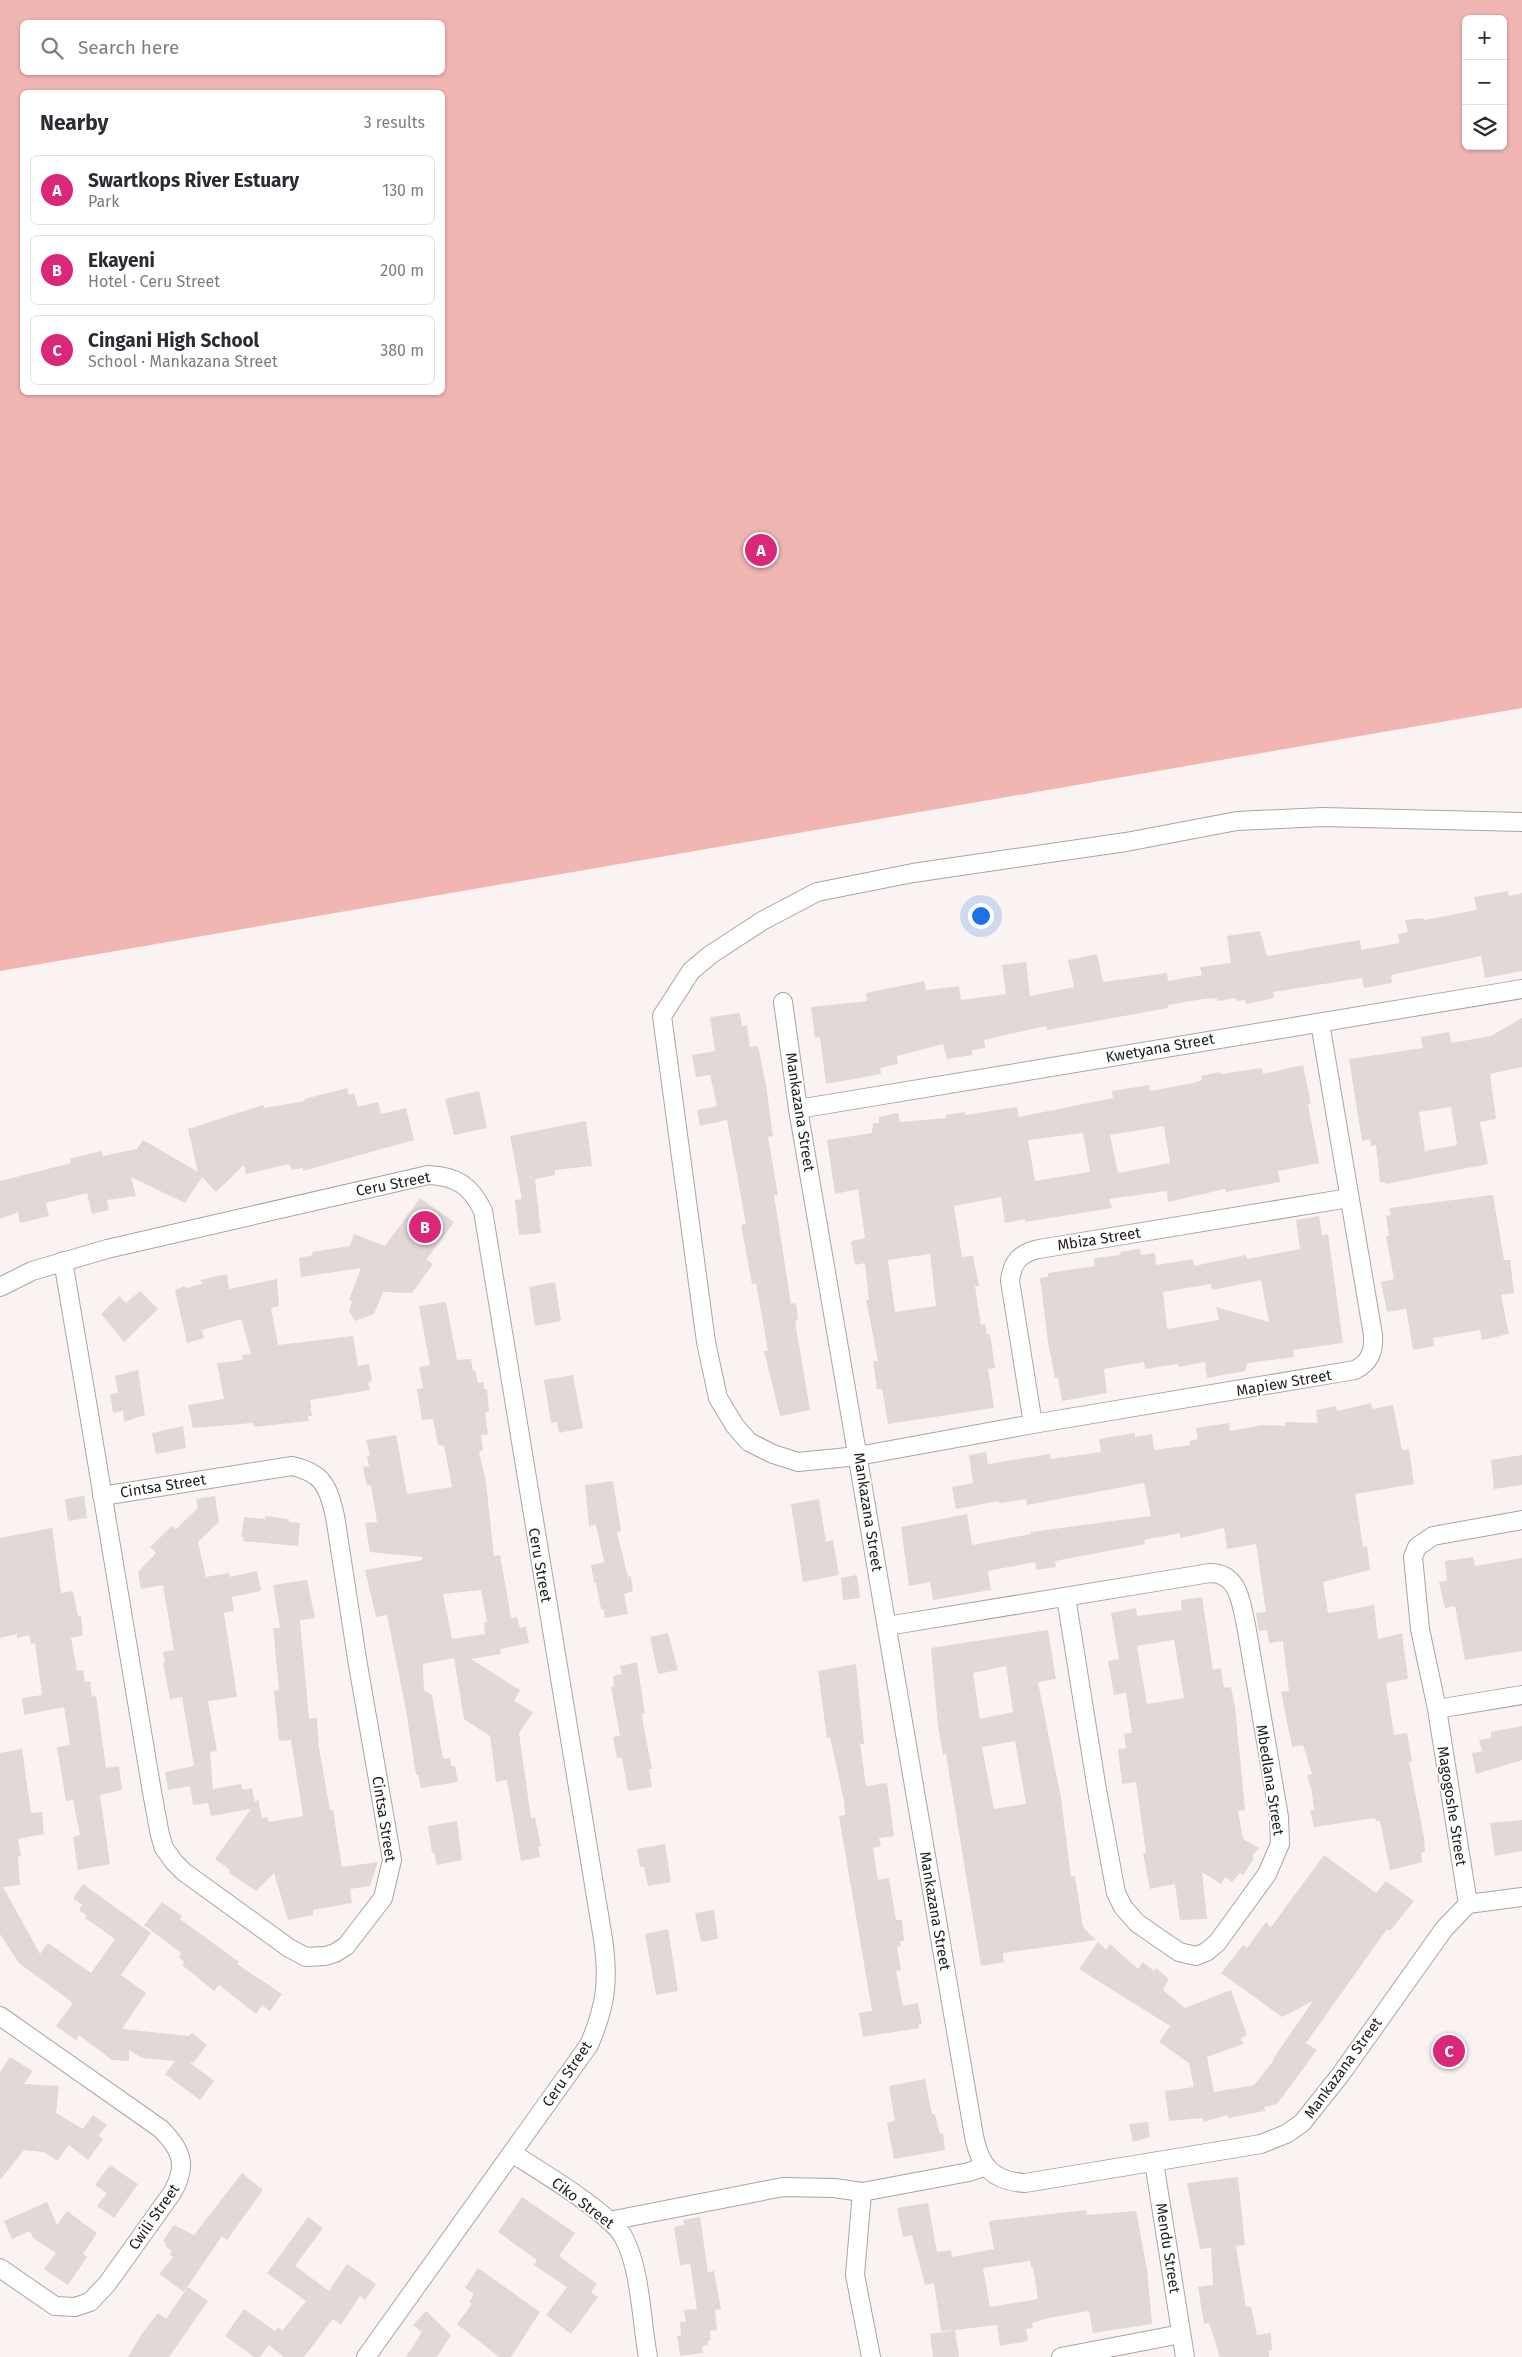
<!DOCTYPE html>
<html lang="en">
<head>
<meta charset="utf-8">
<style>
  body { margin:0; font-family:"Fira Sans",sans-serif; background:#f7f7f7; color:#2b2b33 }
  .controls { position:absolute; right:15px; top:15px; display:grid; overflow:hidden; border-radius:8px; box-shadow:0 1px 4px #0004 }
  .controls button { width:45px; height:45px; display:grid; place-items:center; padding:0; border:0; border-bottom:1px solid #e1e1e2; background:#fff; color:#2b2b33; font:25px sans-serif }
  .you { position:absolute; left:980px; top:915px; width:18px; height:18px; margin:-12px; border:4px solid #fff; border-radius:50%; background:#1a73e8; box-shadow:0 0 0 8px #1a73e833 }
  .badge { display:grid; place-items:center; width:32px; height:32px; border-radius:50%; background:#db2777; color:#fff; font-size:16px; font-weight:700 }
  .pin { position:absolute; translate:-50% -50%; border:2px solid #fff; box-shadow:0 1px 5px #0006 }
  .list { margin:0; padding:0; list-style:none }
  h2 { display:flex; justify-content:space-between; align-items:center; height:65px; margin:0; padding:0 20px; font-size:21px }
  h2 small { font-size:16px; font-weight:400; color:#7c7c81 }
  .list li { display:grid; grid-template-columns:32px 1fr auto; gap:15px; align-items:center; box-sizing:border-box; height:70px; margin:0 10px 10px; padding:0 10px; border:1px solid #e1e1e2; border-radius:8px }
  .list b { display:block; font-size:19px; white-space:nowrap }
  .list p { margin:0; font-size:16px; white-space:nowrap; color:#7c7c81 }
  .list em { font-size:16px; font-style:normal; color:#7c7c81 }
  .icon { flex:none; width:28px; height:28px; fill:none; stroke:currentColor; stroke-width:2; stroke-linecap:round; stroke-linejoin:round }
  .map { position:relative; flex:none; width:1522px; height:2357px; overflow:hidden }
  .search { position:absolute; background:#fff; box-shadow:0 1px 4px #0004; left:20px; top:20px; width:425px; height:55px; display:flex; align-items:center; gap:12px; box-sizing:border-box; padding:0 18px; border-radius:8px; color:#7c7c81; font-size:19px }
  .panel { position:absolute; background:#fff; box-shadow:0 1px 4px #0004; left:20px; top:90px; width:425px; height:305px; border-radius:8px }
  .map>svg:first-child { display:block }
</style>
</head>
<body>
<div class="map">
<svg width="1522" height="2357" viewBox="0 0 1522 2357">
  <rect width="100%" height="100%" fill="#fbf3f2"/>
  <path fill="#f1b5b2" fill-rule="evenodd" d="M0,0H1522V708L0,971ZM1466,19H1503V146H1466ZM22,22H442V72H22ZM22,92H442V392H22Z"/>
  <g fill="#e1d9d8" fill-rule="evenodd">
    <polygon points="1508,891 1509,896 1522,893 1522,971 1485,978 1481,956 1391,975 1392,983 1364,988 1362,978 1273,992 1274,998 1246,1004 1245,1000 1237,1001 1236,998 1217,1001 1217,998 1203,999 1168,1005 1168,1008 1047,1030 1046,1026 984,1040 985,1048 972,1050 972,1055 947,1059 943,1044 897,1056 898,1064 880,1068 881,1074 826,1084 820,1037 815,1038 811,1007 867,1001 866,993 924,981 926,990 959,986 961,1000 1006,994 1002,965 1026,962 1030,996 1074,987 1068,960 1097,954 1103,982 1167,973 1168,981 1202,975 1200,967 1231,963 1227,936 1260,931 1267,956 1360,940 1361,950 1399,943 1398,934 1408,932 1405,920 1423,918 1424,920 1477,910 1474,897"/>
    <polygon points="740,1013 742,1026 747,1026 750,1047 758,1046 766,1085 773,1136 768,1137 778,1195 774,1195 791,1304 796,1303 798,1320 795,1321 810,1410 780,1416 764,1351 768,1351 756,1283 752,1284 741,1225 746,1224 727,1120 700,1126 697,1110 717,1106 710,1075 696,1077 692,1055 715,1051 710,1017"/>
    <path d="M1522,1018V1067L1490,1074L1496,1119L1480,1122L1488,1164L1385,1184V1182H1380L1376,1145L1371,1146L1370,1139L1362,1141L1349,1059L1423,1048L1421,1037L1449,1032L1451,1043L1491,1036ZM1451,1107L1457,1145L1425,1151L1419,1112Z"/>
    <path d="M1303,1065L1311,1104H1308L1319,1163L1278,1171L1280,1182L1226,1192L1225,1189L1168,1202L1167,1191L1109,1199L1112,1208L1025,1222V1219L1005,1223L1001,1197L954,1206L962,1257L973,1256L979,1286H975L981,1325L985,1324L987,1335L990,1334L995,1368L988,1369L994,1408L888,1424L882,1389H877L873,1361H878L866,1300H869L865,1263L855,1265L851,1241L865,1238L858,1189L835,1194L827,1140L872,1133L873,1123H879V1117L898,1113L900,1122L946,1118V1115L965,1112V1115L1017,1107L1019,1117L1113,1098L1112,1091L1149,1085L1150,1091L1194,1083L1202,1080L1201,1076L1220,1072L1221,1074L1262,1068L1263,1074ZM1164,1126L1170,1163L1118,1173L1110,1135ZM1083,1133L1090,1172L1035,1181L1028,1140ZM930,1254L936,1306L895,1312L888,1260Z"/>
    <polygon points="347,1088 349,1095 354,1093 358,1107 378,1102 381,1114 406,1108 414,1140 303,1171 303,1168 292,1170 289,1164 246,1174 244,1165 216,1192 202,1177 185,1203 131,1177 136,1196 107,1200 109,1210 92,1214 87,1193 46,1203 49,1216 20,1223 18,1212 0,1219 0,1181 71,1163 70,1159 101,1151 103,1156 137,1149 143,1140 198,1172 188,1129 263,1105 264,1108 305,1101 304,1099"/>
    <polygon points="479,1091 487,1128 454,1135 445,1099"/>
    <polygon points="586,1121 592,1166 555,1170 555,1175 535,1179 541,1233 519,1235 515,1200 522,1199 510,1136"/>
    <polygon points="1493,1195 1504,1260 1510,1260 1514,1293 1501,1295 1509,1334 1482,1340 1480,1330 1433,1338 1434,1346 1413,1350 1406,1309 1387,1312 1381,1282 1394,1279 1386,1236 1389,1236 1386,1216 1391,1215 1389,1208"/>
    <polygon points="420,1198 454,1222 426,1260 433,1264 412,1293 383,1292 374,1314 355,1321 349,1311 352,1301 349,1300 361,1268 301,1277 299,1258 313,1255 312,1252 350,1246 354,1234 385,1246"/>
    <path d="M1319,1216L1322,1235L1328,1234L1343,1343L1293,1350L1294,1357L1248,1363L1245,1371L1207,1378L1205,1362L1179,1367L1178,1364L1145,1369L1144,1362L1104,1369L1107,1393L1062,1401L1058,1378H1055L1048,1342L1040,1278L1048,1277V1273L1095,1266L1094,1258L1121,1255L1120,1252L1140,1249L1141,1255L1155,1253L1156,1265L1193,1259L1194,1266L1246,1255L1247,1259L1300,1249L1296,1220ZM1261,1280L1269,1322L1216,1307L1219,1320L1167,1329L1163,1292L1211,1284L1212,1290Z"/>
    <polygon points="227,1274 229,1289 277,1279 279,1306 271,1308 278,1345 353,1336 358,1366 369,1364 372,1381 368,1382 370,1390 310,1400 312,1416 308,1416 309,1421 254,1427 253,1423 193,1428 188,1405 224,1399 217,1363 243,1360 242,1355 251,1354 241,1319 202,1330 204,1338 187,1343 175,1290 185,1286 187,1291 186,1288 202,1284 200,1280"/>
    <polygon points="555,1282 561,1321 535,1326 529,1287"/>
    <polygon points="140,1291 158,1309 124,1342 101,1314 119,1296 126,1303"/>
    <path d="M446,1302L457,1360L471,1359L473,1371L475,1370L478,1383L484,1382V1389H487L489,1412L485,1413L488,1434L481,1435L483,1450L479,1452L486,1482L494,1556L500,1555L511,1618L517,1617L520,1628L526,1626L529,1643L500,1649L501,1654L471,1659L520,1690L514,1701L533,1712L519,1733L531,1818L535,1817L541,1846L538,1847L540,1857L521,1861L507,1780L496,1782L490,1736L464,1719L454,1658L423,1664L424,1690L432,1695L443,1759L450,1758L451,1766H455L458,1782L421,1788L418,1775H416L406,1710L387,1615L376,1617L365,1570L422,1560V1557L370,1552L365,1523L377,1522L371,1485L367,1486L363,1467L369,1466L367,1456L370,1455L366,1440L396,1435L407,1494L452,1487L444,1446L438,1445L433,1419L422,1420L417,1389L423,1388L419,1367L430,1365L419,1306ZM481,1590L487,1622L484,1623L485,1634L452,1639L443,1594Z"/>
    <polygon points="138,1370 145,1415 124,1422 123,1411 113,1413 110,1394 118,1393 115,1376"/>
    <polygon points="573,1375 583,1428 559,1433 557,1422 551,1423 544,1380"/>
    <polygon points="1371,1403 1372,1409 1393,1405 1402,1450 1409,1449 1414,1484 1355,1494 1363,1547 1367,1546 1370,1570 1323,1582 1328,1613 1374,1605 1378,1639 1402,1633 1408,1679 1386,1683 1394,1735 1407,1733 1412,1761 1409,1762 1424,1837 1425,1852 1421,1853 1422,1862 1390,1870 1380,1821 1376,1821 1375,1818 1314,1827 1310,1810 1314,1810 1312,1792 1307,1775 1312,1774 1303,1745 1292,1747 1281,1692 1289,1691 1283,1641 1269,1643 1267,1630 1259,1631 1256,1613 1266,1612 1256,1544 1227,1549 1224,1528 1180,1538 1180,1533 1144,1540 1145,1544 1055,1561 1056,1567 1036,1570 1035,1562 988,1571 991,1590 933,1600 930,1582 909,1586 901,1527 967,1514 972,1545 1031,1534 1031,1532 1151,1516 1144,1483 1027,1505 1026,1499 999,1503 999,1501 956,1509 952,1487 973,1483 969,1455 986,1452 988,1464 1050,1454 1051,1459 1101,1452 1099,1439 1135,1433 1135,1437 1152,1434 1154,1450 1190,1445 1190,1441 1198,1439 1196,1428 1229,1423 1230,1431 1263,1425 1285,1426 1285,1422 1318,1423 1316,1410 1336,1406 1337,1411"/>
    <polygon points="183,1426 186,1448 156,1454 152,1433"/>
    <polygon points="1522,1455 1522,1485 1494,1489 1491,1460"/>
    <polygon points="613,1481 621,1531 617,1532 628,1577 631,1576 633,1591 624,1594 628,1614 605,1618 604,1610 601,1609 596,1583 594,1583 591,1565 604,1562 596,1525 589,1526 585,1485"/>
    <polygon points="84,1496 87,1518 68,1521 65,1499"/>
    <polygon points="215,1496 219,1522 198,1542 206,1577 229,1573 230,1577 257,1571 261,1591 232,1597 234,1611 224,1613 237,1697 208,1701 217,1751 210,1752 213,1789 241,1784 243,1790 252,1788 255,1803 258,1799 262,1818 267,1817 269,1822 303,1816 291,1740 279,1741 274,1691 279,1690 273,1628 280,1628 273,1585 307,1580 315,1618 300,1620 309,1718 317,1718 319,1748 330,1810 333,1810 342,1867 378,1862 370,1886 350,1889 352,1903 313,1910 313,1915 288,1920 274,1873 256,1891 229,1873 230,1870 215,1859 251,1809 211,1816 208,1803 193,1805 190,1786 168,1790 165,1772 194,1766 182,1697 170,1699 163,1663 165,1662 163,1652 174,1650 163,1585 141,1589 138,1572 156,1553 150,1547 172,1526 176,1529 198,1508 196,1499"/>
    <polygon points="819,1499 826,1542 833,1540 839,1575 803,1582 791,1504"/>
    <polygon points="265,1516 289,1519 289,1522 300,1523 298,1546 243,1541 244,1537 241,1537 244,1517 265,1519"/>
    <polygon points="52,1528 61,1593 73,1591 78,1616 81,1616 83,1635 71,1638 77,1671 83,1670 85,1682 90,1681 92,1697 96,1696 106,1768 119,1766 122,1790 100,1795 110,1864 78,1870 73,1837 80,1835 73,1800 66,1801 57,1747 70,1745 64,1707 24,1715 22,1698 42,1695 35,1643 31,1644 29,1635 17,1638 17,1634 0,1638 0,1538"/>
    <polygon points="1473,1557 1475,1566 1522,1558 1522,1651 1465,1660 1455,1606 1445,1608 1439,1582 1447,1581 1445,1561"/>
    <polygon points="857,1575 860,1598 843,1600 841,1578"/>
    <path d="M1202,1597L1213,1670L1221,1668L1224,1688L1231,1687L1235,1707L1245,1810L1238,1811L1243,1839L1259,1848L1252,1856L1254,1858L1243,1875L1240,1873L1232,1882L1225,1877L1221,1884L1202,1872L1207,1919L1180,1920L1175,1884L1150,1889L1143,1853H1146L1136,1782L1122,1784L1118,1749L1126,1748L1124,1734L1132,1733L1126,1693L1114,1695L1108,1661L1119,1659L1111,1613L1136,1608L1137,1616L1182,1610L1181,1600ZM1174,1640L1184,1698L1147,1704L1137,1646Z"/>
    <path d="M1048,1630L1056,1679L1038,1682L1061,1798L1071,1877L1075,1876L1083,1927L1096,1940L1003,1953L1004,1962L981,1966L946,1754L943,1755L938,1726L931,1648ZM1006,1666L1013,1712L980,1719L973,1673ZM1015,1741L1026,1804L994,1809L982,1747Z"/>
    <polygon points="668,1633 678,1670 658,1674 650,1637"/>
    <polygon points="637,1662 645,1714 642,1714 643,1723 652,1769 649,1769 652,1787 628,1791 622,1758 617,1758 613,1737 620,1736 611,1687 614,1686 613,1676 622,1674 620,1666"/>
    <polygon points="856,1664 864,1744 860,1744 866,1786 887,1783 894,1836 879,1838 881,1846 873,1848 878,1880 889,1878 896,1920 902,1920 904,1941 900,1941 901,1946 897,1947 901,1970 896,1971 903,2006 918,2003 922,2024 919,2024 919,2028 863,2037 859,2013 872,2011 839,1816 845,1815 844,1801 830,1737 827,1738 818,1671"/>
    <polygon points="1522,1726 1522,1760 1476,1774 1472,1753 1482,1751 1479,1740 1491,1738 1491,1732"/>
    <polygon points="22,1749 31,1813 42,1812 44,1834 18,1839 21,1856 18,1857 20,1885 3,1887 40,1954 48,1943 91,1973 115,1939 85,1918 87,1916 79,1910 82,1905 73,1898 83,1884 151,1933 121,1975 146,1993 122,2029 189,2036 192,2033 207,2045 193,2063 189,2062 214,2081 200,2100 165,2074 175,2061 142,2058 129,2050 129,2061 112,2060 79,2035 76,2040 56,2026 73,2003 19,1963 0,1934 0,1753"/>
    <polygon points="1522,1820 1522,1851 1495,1856 1490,1823"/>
    <polygon points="457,1821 462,1860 437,1865 434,1852 432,1853 428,1826"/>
    <polygon points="665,1844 671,1882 648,1886 644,1867 640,1867 637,1849"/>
    <polygon points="1324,1855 1376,1893 1386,1881 1414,1901 1390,1931 1387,1929 1306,2043 1317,2050 1277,2104 1264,2107 1265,2111 1228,2118 1227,2115 1204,2122 1202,2118 1169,2121 1165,2091 1194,2087 1189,2063 1159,2042 1170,2026 1079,1969 1098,1942 1106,1950 1110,1944 1138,1969 1143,1962 1154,1971 1156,1968 1169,1979 1163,1990 1185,2008 1231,1990 1247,2035 1241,2038 1243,2044 1207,2057 1214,2092 1254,2085 1274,2060 1273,2059 1313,2001 1282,2017 1221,1973 1243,1945 1247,1948 1266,1922 1271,1927"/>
    <polygon points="162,1902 182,1916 180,1919 239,1962 237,1964 282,1994 270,2011 262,2005 256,2014 219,1985 214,1991 182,1965 184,1962 179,1957 181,1953 144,1925"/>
    <polygon points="714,1910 718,1939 701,1942 695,1913"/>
    <polygon points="668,1929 678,1991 656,1995 645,1934"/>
    <polygon points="10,2057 33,2071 24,2084 59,2086 56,2113 83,2129 93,2115 107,2125 98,2136 103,2139 88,2160 69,2145 57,2161 44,2152 24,2150 0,2180 0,2072"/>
    <polygon points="925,2079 932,2114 935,2114 940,2134 943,2133 945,2150 894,2159 887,2123 895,2121 889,2086"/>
    <polygon points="1148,2122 1150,2137 1133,2142 1129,2124"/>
    <polygon points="110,2165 138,2184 114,2218 97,2206 107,2193 95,2185"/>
    <polygon points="242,2173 263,2190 227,2240 222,2236 184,2292 159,2274 173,2257 169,2254 172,2251 165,2246 166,2244 163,2241 174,2225 194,2235"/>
    <polygon points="1238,2177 1245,2245 1236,2246 1246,2307 1251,2306 1257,2335 1271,2333 1272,2350 1269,2350 1269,2357 1220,2357 1209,2323 1204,2324 1202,2312 1198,2287 1213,2285 1211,2248 1200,2249 1187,2183"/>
    <polygon points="522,2197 575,2233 559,2256 597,2284 591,2292 598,2297 571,2334 546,2315 567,2287 534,2265 537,2260 498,2232"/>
    <polygon points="47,2202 57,2225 67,2211 97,2233 83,2254 87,2257 68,2285 44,2269 56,2253 33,2238 30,2231 12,2239 4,2221"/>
    <path d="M928,2203L937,2252L951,2250L952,2257L994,2249L989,2221L1086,2210L1087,2215L1136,2211L1147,2269L1152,2324L1093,2333L1089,2311L1049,2318L1032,2323L1033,2328L1026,2329L1028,2341L1000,2346L997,2325L955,2330L959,2357H933L930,2334L955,2330L941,2331L934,2283L925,2285L912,2235L903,2237L897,2208ZM1030,2261L1031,2267H1033L1038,2299L990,2307L983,2268Z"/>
    <polygon points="308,2217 323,2228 295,2266 329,2291 347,2264 376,2284 365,2300 360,2296 341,2325 333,2319 304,2357 284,2357 269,2345 260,2357 254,2357 225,2336 244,2309 275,2331 278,2327 282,2331 306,2301 267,2273"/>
    <polygon points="700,2217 708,2272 714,2271 721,2309 715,2310 717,2330 710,2331 711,2340 708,2341 708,2345 702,2346 703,2353 680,2356 677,2336 681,2336 680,2322 686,2322 684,2310 697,2309 690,2264 680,2265 674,2227 684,2225 683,2220"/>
    <polygon points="478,2268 540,2312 511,2357 499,2357 457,2324 472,2304 469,2302 474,2294 465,2288"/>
    <polygon points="188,2287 208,2301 169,2357 128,2357 141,2335 158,2313 166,2319"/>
    <polygon points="426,2311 451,2335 437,2357 406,2357 422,2332 413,2325"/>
  </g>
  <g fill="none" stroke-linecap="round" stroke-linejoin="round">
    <defs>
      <g id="street">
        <path d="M783,1002L798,1109L974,2136C980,2167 993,2181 1025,2183L1261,2144L1286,2134L1302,2123L1341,2074L1444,1929L1468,1904L1522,1897"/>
        <path d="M1320,1023L1373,1335C1374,1352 1370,1362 1355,1370L1033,1424L858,1456L798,1462L773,1454L749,1442L735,1426L718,1398L706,1342L662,1016L691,971L710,955L762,921L817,892L913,873L1126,842L1237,821L1323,817L1522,822"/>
        <polyline points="798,1109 1522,989"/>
        <path d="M63,1261C93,1438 124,1615 152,1792L160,1835L164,1848L174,1862L184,1872L289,1948L306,1957L325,1956L335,1953L346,1946L383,1898L392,1860L358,1665L335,1516C328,1486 323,1473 292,1466L102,1496"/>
        <path d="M0,1287L32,1271L107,1249L428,1175C457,1176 471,1186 483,1211L603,1939C609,1980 606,2006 589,2045L366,2357"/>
        <path d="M1033,1424L1010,1281C1012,1262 1020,1253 1039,1249L1349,1198"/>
        <path d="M887,1626L1210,1573C1239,1573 1241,1603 1246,1625L1279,1817L1280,1844L1267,1874L1217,1943L1206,1952L1196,1956L1179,1952L1137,1923L1123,1907L1116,1893L1097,1790L1066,1597"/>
        <polyline points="1437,1709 1522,1695"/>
        <polyline points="1468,1904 1437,1709 1420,1629 1413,1557 1417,1547 1433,1536 1522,1520"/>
        <path d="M0,2016L161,2129C182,2150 188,2166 172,2193L107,2284L90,2302L75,2307L55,2306L0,2268"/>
        <path d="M512,2153C538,2170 611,2213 624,2238C641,2271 641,2320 648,2357"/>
        <polyline points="1154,2162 1185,2357"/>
        <polyline points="862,2192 855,2275 871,2357"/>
        <polyline points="609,2221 783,2187 834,2188 862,2192 969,2172 986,2166"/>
        <polyline points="1061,2357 1181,2334"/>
      </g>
    </defs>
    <use href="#street" stroke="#aba4a3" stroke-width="20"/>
    <use href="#street" stroke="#fff" stroke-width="18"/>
  </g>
  <g text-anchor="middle" stroke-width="4" stroke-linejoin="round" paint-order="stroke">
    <g font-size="15" fill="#201d1d" stroke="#fff">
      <text transform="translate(1160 1048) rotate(-10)" y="5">Kwetyana Street</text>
      <text transform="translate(800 1112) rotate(81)" y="5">Mankazana Street</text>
      <text transform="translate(393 1184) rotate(-11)" y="5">Ceru Street</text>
      <text transform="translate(1099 1239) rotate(-9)" y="5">Mbiza Street</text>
      <text transform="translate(1284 1383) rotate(-10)" y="5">Mapiew Street</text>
      <text transform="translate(163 1486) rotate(-9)" y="5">Cintsa Street</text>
      <text transform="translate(868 1512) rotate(81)" y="5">Mankazana Street</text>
      <text transform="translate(540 1565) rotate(80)" y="5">Ceru Street</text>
      <text transform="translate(1270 1780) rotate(81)" y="5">Mbedlana Street</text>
      <text transform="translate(1452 1806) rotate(81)" y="5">Magogoshe Street</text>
      <text transform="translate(384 1819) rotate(81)" y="5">Cintsa Street</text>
      <text transform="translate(935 1911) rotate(80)" y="5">Mankazana Street</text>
      <text transform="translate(1343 2068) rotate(-54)" y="5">Mankazana Street</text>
      <text transform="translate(567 2074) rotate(-56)" y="5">Ceru Street</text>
      <text transform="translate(583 2203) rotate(37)" y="5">Ciko Street</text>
      <text transform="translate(154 2217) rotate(-55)" y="5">Cwili Street</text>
      <text transform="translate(1168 2248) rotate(81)" y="5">Mendu Street</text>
    </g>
  </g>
</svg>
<div class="controls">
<button>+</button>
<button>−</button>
<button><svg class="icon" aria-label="layers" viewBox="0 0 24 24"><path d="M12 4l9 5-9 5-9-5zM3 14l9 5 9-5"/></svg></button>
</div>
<div class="you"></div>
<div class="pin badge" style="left:761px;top:550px">A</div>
<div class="pin badge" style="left:425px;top:1227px">B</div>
<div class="pin badge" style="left:1449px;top:2051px">C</div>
<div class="search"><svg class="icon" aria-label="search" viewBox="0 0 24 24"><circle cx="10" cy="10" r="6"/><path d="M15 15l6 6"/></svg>Search here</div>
<section class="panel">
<h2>Nearby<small>3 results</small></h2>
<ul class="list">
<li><span class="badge">A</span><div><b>Swartkops River Estuary</b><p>Park</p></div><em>130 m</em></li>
<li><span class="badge">B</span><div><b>Ekayeni</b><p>Hotel · Ceru Street</p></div><em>200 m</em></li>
<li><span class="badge">C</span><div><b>Cingani High School</b><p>School · Mankazana Street</p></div><em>380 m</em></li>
</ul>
</section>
</div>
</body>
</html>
